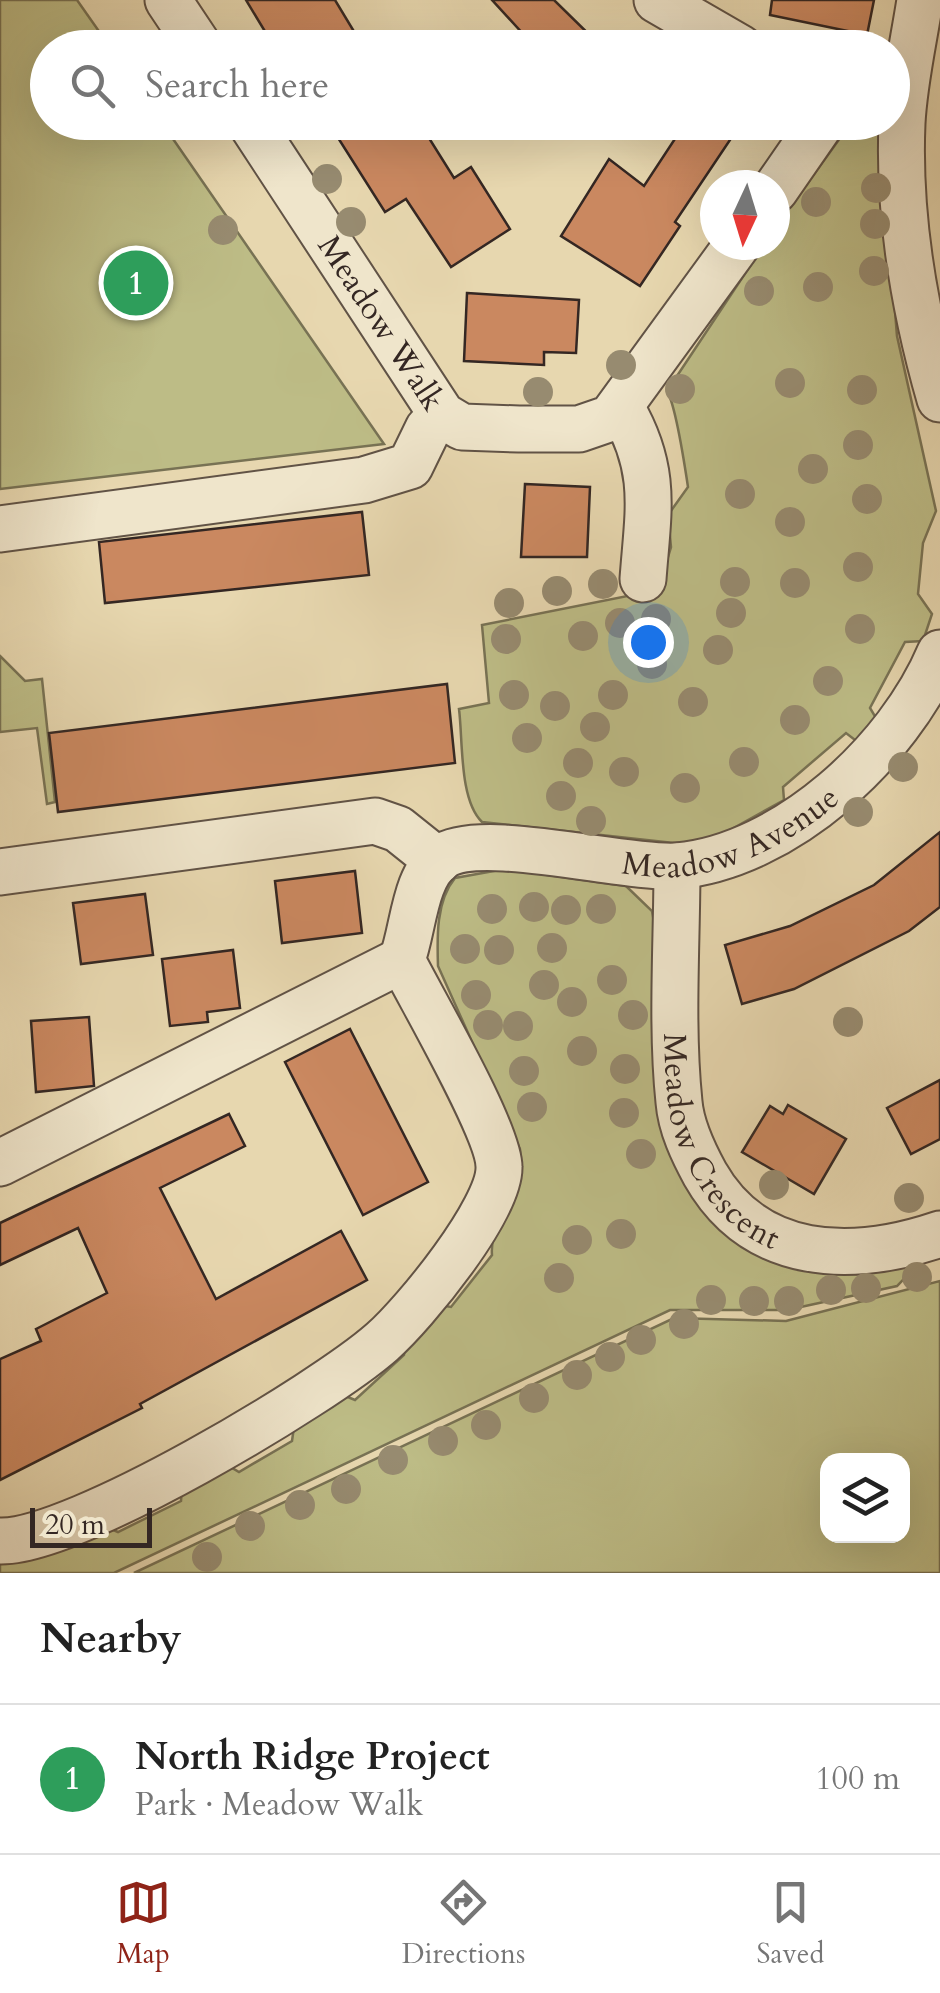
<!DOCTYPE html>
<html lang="en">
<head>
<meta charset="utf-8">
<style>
  body { margin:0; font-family:Cardo,serif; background:#f6f6f6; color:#222 }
  .controls { position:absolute; right:30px; bottom:30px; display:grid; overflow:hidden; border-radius:20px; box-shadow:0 10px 40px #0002 }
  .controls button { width:90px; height:90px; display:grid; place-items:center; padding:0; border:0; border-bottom:2px solid #e0e0e0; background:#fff; color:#222; font:50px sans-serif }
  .compass { position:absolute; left:700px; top:170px; width:90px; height:90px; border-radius:50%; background:#fff; box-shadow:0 10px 40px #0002; rotate:184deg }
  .scale { position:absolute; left:30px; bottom:25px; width:122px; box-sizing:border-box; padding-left:10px; border:5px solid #342723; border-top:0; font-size:28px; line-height:35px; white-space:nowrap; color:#342723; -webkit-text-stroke:8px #efe5cb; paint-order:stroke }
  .you { position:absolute; left:648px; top:642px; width:35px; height:35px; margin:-25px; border:8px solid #fff; border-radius:50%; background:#1a73e8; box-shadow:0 0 0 15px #1a73e833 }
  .badge { display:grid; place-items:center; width:65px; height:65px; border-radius:50%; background:#8f2418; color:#fff; font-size:32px; font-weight:700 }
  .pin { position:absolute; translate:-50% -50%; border:5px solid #fff; box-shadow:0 2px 10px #0006 }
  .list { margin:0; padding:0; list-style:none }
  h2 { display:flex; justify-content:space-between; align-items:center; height:130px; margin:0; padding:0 40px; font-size:42px }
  h2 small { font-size:32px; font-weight:400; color:#767676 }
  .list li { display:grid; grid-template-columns:65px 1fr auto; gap:30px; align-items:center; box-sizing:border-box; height:150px; padding:0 40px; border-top:2px solid #e0e0e0 }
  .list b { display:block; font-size:38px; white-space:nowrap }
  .list p { margin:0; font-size:32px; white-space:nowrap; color:#767676 }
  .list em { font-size:32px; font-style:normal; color:#767676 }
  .icon { flex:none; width:55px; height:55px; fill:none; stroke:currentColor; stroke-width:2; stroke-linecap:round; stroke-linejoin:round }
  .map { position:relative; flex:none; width:940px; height:1573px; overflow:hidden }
  .search { position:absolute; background:#fff; box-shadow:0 10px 40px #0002; left:30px; right:30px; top:30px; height:110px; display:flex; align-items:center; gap:25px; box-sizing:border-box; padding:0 35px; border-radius:55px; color:#767676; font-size:38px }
  .sheet { height:280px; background:#fff }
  nav { display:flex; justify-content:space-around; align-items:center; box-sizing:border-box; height:140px; border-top:2px solid #e0e0e0; background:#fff; font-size:28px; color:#767676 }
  nav a { display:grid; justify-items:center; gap:5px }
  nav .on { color:#8f2418 }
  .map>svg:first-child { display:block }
</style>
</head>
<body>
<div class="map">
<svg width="940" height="1573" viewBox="0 0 940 1573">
  <rect width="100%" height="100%" fill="#e7d7af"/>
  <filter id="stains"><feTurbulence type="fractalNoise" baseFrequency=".002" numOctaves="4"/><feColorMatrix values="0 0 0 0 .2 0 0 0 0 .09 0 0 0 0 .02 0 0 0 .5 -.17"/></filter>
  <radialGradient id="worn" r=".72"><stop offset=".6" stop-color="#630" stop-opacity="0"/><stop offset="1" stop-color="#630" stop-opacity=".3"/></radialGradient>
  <g fill="#bdbc86" stroke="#787254" stroke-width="2.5" fill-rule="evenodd">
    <polygon points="0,0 77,0 110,47 48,48 48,122 162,123 384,444 0,489"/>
    <path d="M851,123L872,124L881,135L897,336L936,511L923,543L918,594L932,614L923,641L905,642L870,708L876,718L859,743L846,733L783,787L784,800L712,840L683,844L482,822C459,800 463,740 459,709L489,703L482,625L658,590L671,547L668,515L688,487C685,467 675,404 667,391L764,245H775V228Z"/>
    <polygon points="0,656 25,681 42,679 55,802 47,804 37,728 0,732"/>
    <path d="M505,869L626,886L652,911L707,1214C779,1291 827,1269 922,1260L897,1286L787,1310H670L114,1573H0V1560L104,1526L118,1532L181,1501L182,1486L227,1465L239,1472L292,1441L294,1427L338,1393L355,1400L404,1355L405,1340L439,1305L451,1307L492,1255C489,1215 525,1201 520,1149L438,966C437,937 436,901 455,878Z"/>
    <path d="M940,1281V1573H134L674,1318L786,1321ZM828,1460H902V1536H828Z"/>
  </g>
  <g fill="#ca8860" stroke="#342723" stroke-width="2.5">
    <polygon points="246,0 335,0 364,48 275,48"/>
    <polygon points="492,0 554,0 603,48 536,48"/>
    <polygon points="772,0 874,0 867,35 770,15"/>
    <polygon points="328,122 419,122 454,178 471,167 510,229 451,267 406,199 385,212"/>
    <polygon points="686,122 742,122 675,222 680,226 640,286 561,236 609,159 644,186"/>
    <polygon points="467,293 579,300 576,353 544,352 544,365 464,361"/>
    <polygon points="525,484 590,487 587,557 521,557"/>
    <polygon points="362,512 369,575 105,603 99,542"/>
    <polygon points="447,684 455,763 58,812 49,733"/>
    <polygon points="940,832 940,907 909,931 794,989 742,1004 725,945 790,926 874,885"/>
    <polygon points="355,871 362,933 282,943 275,881"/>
    <polygon points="145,894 153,955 81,964 73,903"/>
    <polygon points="233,950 240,1008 207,1012 208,1022 170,1026 162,959"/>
    <polygon points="89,1017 94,1086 36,1092 31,1021"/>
    <polygon points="350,1029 428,1182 363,1215 285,1062"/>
    <polygon points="940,1080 940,1139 911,1154 887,1108"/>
    <polygon points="788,1105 846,1139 814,1194 742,1152 770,1106 783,1114"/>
    <polygon points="229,1114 245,1146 160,1188 216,1299 341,1231 367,1280 140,1404 142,1408 0,1480 0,1359 41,1341 36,1329 107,1293 78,1228 0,1265 0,1223"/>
  </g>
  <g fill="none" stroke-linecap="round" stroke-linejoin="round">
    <defs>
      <g id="street">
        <polyline points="168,0 200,48"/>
        <polyline points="657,0 740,48"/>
        <path d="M920,0C914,40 904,82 902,123C898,217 914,309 940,399"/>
        <path id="s1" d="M250,122L442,415L462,427L519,429H579L611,418L737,245"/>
        <polyline points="775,190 822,122"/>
        <path d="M622,409C658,471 648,511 643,579"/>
        <polyline points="0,529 364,480 410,466 428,429 442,415"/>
        <path id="s2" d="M677,866C677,943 671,1025 679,1102C681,1127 693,1152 705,1174C755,1262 851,1264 940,1234"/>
        <polyline points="0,872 375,821 398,829 438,861"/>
        <polyline points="0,1163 402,960"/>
        <path id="s3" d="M0,1541C74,1543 323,1394 382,1342C415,1313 500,1209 499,1167C499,1131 422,1000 402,960C414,927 414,877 442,857C480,830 627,870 677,866C786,856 899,751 940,653"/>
      </g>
    </defs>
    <use href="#street" stroke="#615346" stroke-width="49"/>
    <use href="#street" stroke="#efe5cb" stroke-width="45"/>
  </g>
  <g fill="#978b70">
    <circle cx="327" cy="179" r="15"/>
    <circle cx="876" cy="188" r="15"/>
    <circle cx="816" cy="202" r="15"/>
    <circle cx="351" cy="222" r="15"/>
    <circle cx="875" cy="224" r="15"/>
    <circle cx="223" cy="230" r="15"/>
    <circle cx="874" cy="271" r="15"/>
    <circle cx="818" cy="287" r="15"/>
    <circle cx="759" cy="291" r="15"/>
    <circle cx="621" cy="365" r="15"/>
    <circle cx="790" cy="383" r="15"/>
    <circle cx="680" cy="389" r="15"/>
    <circle cx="862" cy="390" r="15"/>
    <circle cx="538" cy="392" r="15"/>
    <circle cx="858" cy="445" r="15"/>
    <circle cx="813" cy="469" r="15"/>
    <circle cx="740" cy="494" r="15"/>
    <circle cx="867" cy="499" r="15"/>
    <circle cx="790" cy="522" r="15"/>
    <circle cx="858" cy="567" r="15"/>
    <circle cx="735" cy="582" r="15"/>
    <circle cx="795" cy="583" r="15"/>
    <circle cx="603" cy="584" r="15"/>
    <circle cx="557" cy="591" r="15"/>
    <circle cx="509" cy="603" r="15"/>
    <circle cx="731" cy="613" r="15"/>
    <circle cx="656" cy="619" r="15"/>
    <circle cx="620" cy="623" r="15"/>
    <circle cx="860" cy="629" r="15"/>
    <circle cx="583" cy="636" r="15"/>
    <circle cx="506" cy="639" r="15"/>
    <circle cx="718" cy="650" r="15"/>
    <circle cx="652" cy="664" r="15"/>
    <circle cx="828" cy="681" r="15"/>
    <circle cx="514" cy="695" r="15"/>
    <circle cx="613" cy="695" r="15"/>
    <circle cx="693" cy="702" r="15"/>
    <circle cx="555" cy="706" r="15"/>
    <circle cx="795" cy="720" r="15"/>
    <circle cx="595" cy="727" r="15"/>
    <circle cx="527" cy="738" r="15"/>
    <circle cx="744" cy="762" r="15"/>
    <circle cx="578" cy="763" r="15"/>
    <circle cx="903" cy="767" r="15"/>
    <circle cx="624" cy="772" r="15"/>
    <circle cx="685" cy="788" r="15"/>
    <circle cx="561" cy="796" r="15"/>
    <circle cx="858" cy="812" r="15"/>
    <circle cx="591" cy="821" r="15"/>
    <circle cx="534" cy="907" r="15"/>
    <circle cx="492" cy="909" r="15"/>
    <circle cx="601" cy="909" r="15"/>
    <circle cx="566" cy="910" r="15"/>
    <circle cx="552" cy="948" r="15"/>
    <circle cx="465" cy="949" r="15"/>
    <circle cx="499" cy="950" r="15"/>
    <circle cx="612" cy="980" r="15"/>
    <circle cx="544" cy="985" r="15"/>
    <circle cx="476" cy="995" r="15"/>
    <circle cx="572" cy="1002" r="15"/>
    <circle cx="633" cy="1015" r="15"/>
    <circle cx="848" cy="1022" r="15"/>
    <circle cx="488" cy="1025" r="15"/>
    <circle cx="518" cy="1026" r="15"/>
    <circle cx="582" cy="1051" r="15"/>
    <circle cx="625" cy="1069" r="15"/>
    <circle cx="524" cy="1071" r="15"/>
    <circle cx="532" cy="1107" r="15"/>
    <circle cx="624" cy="1113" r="15"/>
    <circle cx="641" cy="1154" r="15"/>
    <circle cx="774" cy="1185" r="15"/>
    <circle cx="909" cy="1198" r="15"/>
    <circle cx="621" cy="1234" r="15"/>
    <circle cx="577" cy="1240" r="15"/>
    <circle cx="917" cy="1277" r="15"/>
    <circle cx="559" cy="1278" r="15"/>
    <circle cx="866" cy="1288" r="15"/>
    <circle cx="831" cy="1290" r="15"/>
    <circle cx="711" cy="1300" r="15"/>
    <circle cx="754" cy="1301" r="15"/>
    <circle cx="789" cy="1301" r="15"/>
    <circle cx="684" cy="1324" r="15"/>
    <circle cx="641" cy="1340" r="15"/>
    <circle cx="610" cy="1357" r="15"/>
    <circle cx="577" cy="1375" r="15"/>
    <circle cx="534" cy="1398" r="15"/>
    <circle cx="486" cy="1425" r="15"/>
    <circle cx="443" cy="1441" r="15"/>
    <circle cx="393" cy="1460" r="15"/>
    <circle cx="346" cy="1489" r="15"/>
    <circle cx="300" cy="1505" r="15"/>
    <circle cx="250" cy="1526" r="15"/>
    <circle cx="207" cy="1557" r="15"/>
  </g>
  <g text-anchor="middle" stroke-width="8" stroke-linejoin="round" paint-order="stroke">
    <g font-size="32" fill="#342723" stroke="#efe5cb">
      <text dy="11" stroke="none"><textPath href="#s1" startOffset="240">Meadow Walk</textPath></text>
      <text dy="11" stroke="none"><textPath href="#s3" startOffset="1288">Meadow Avenue</textPath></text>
      <text dy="11" stroke="none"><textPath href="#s2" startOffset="290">Meadow Crescent</textPath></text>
    </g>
  </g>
  <rect width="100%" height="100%" filter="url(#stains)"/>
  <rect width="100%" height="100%" fill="url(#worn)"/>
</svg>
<div class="controls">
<button><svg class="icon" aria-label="layers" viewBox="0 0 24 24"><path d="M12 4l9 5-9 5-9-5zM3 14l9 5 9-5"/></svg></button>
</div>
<svg class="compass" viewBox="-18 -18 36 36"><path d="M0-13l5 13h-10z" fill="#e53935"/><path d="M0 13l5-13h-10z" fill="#767676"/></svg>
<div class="scale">20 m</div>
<div class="you"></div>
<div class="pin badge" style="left:136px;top:283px;background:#2e9e5b">1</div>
<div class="search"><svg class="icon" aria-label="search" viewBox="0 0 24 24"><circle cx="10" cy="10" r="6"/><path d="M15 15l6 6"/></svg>Search here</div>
</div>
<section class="sheet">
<h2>Nearby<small></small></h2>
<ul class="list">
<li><span class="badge" style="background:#2e9e5b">1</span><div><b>North Ridge Project</b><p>Park · Meadow Walk</p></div><em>100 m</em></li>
</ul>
</section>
<nav>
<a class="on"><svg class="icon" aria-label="map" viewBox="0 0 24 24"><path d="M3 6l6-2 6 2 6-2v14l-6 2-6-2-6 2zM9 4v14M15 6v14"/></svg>Map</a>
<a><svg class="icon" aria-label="directions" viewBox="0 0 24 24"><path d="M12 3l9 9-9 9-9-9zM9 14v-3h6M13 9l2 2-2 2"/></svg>Directions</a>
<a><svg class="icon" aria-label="saved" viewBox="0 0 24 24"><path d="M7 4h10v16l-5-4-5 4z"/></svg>Saved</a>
</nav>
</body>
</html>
